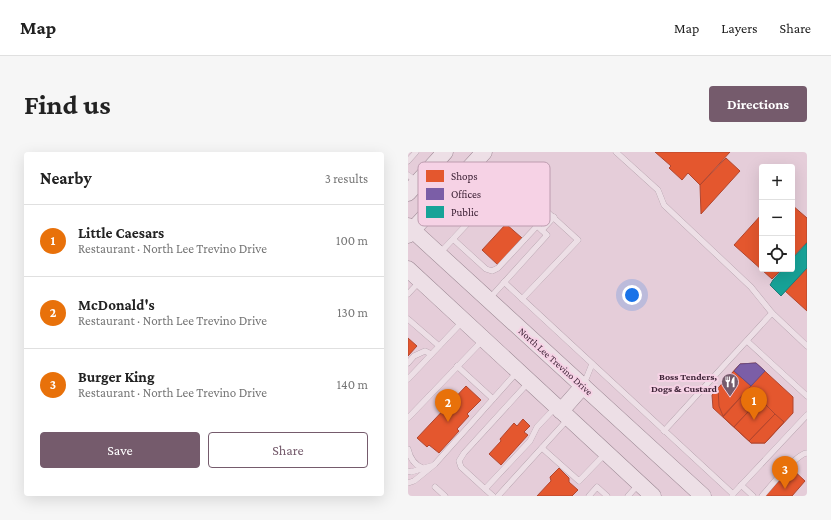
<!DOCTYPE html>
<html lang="en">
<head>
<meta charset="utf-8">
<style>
  body { margin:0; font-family:"Crimson Pro",serif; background:#f6f6f6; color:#222 }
  .controls { position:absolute; right:12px; top:12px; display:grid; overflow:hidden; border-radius:4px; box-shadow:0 4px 16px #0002 }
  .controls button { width:36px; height:36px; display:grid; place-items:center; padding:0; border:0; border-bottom:1px solid #e0e0e0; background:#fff; color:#222; font:20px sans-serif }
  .you { position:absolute; left:224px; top:143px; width:14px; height:14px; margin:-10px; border:3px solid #fff; border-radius:50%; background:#1a73e8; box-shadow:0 0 0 6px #1a73e833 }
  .badge { display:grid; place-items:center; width:26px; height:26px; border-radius:50%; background:#755b6c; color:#fff; font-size:13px; font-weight:700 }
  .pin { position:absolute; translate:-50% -33px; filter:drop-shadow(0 1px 2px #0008) }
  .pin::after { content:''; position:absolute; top:21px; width:14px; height:12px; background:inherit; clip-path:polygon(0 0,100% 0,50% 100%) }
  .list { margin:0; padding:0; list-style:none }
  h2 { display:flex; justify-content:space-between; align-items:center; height:52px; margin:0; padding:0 16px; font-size:17px }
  h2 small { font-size:13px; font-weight:400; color:#767676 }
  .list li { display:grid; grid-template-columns:26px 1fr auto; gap:12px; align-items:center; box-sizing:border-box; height:72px; padding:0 16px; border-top:1px solid #e0e0e0 }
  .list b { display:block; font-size:15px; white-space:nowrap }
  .list p { margin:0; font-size:13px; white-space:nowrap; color:#767676 }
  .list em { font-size:13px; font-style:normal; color:#767676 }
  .actions { display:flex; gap:8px; padding:12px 16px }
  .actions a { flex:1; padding:9px 0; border:1px solid #755b6c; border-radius:4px; text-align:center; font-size:14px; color:#755b6c }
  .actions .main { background:#755b6c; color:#fff }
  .icon { flex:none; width:22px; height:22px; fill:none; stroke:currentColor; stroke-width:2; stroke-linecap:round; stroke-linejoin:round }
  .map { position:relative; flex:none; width:399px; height:344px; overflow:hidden; border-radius:4px }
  header { display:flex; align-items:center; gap:24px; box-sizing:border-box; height:56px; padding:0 20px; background:#fff; border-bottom:1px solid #e0e0e0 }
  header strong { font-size:19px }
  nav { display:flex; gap:22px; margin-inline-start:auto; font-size:14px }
  .intro { display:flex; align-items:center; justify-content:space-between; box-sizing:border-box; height:96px; padding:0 24px }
  h1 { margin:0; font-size:28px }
  .button { padding:10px 18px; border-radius:4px; background:#755b6c; color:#fff; font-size:14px; font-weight:700 }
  main { display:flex; gap:24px; padding:0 24px }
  aside { flex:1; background:#fff; border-radius:4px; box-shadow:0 4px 16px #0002 }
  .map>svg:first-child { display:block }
</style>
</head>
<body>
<header>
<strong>Map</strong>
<nav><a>Map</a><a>Layers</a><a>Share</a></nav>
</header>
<div class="intro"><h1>Find us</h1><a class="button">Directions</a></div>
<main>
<aside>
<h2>Nearby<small>3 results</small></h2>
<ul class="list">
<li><span class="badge" style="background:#e8710a">1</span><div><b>Little Caesars</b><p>Restaurant · North Lee Trevino Drive</p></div><em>100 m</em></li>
<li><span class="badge" style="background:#e8710a">2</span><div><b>McDonald's</b><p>Restaurant · North Lee Trevino Drive</p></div><em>130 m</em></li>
<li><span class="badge" style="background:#e8710a">3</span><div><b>Burger King</b><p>Restaurant · North Lee Trevino Drive</p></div><em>140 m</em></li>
</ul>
<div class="actions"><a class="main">Save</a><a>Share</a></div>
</aside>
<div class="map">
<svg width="399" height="344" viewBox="0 0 399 344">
  <rect width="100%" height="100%" fill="#e5cdd9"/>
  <g fill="#e4572e" stroke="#b1462f">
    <polygon points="247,0 322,0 292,33 280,21 274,28 261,16 263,14"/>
    <polygon points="318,6 332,19 293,62 292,33"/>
    <polygon points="384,53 399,66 399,90 384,106"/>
    <polygon points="354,62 354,117 374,117 364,127 326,93"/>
    <polygon points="98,72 114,86 90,113 74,98"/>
    <polygon points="399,116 399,159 377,139"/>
    <polygon points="0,186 9,194 0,204"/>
    <polygon points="348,211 385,245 385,261 357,291 343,291 305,256 304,243 332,212"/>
    <polygon points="326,219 343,234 315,264 311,254 310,236"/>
    <polygon points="58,234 73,248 59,262 61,264 49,277 51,279 31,301 21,293 19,295 9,286"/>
    <polygon points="341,236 352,247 326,275 315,265"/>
    <polygon points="352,247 367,262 341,289 326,275"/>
    <polygon points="367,262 376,270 357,291 343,291 341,289"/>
    <polygon points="115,267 122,274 116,280 120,283 93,313 81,302 93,289 92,287 106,271 109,274"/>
    <polygon points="151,316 161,326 161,330 170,338 164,344 129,344 143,329 142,325"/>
    <polygon points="383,316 397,329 384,344 357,344"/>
  </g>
  <polygon fill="#7b5ea7" stroke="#674b84" points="348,211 357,219 343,234 326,219 332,212"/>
  <polygon fill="#17a398" stroke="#217b79" points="399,91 399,116 373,144 362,133 365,128 375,117 384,117 384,107"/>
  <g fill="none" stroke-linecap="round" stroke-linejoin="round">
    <defs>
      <g id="lane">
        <polyline points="208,0 250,38 256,53 343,135 364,161 399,194"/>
        <polyline points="0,9 8,0"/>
        <polyline points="64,14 139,83 81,147"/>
        <polyline points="0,23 9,30"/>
        <polyline points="113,59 125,47"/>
        <polyline points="134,78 146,65"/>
        <polyline points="45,87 78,117 84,119 90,116 129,74"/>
        <polyline points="31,102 102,26 170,88 114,147"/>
        <polyline points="96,130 325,342 324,344"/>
        <polyline points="0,142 12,129"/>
        <polyline points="0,167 31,194"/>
        <polyline points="339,189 399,244"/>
        <polyline points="0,211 6,204 17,199 23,202"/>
        <polyline points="49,214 85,247"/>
        <polyline points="0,227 54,170"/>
        <polyline points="120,231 56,301 51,309 53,315 77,337 122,289 129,275 147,256"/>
        <polyline points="176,232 184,212"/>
        <polyline points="0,266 74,189"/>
        <polyline points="256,279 364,161"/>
        <polyline points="134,296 171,329 197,302"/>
        <path d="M0,297C2,306 6,313 15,316"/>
        <polyline points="0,319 3,320 23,314"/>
        <polyline points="0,331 6,329 27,312 110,219"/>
        <polyline points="333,333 345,344"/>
        <polyline points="27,335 37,344"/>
        <polyline points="77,337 85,344"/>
        <polyline points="325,342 399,263"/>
        <polyline points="90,344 160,267"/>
        <polyline points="181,344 189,335 199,344"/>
        <polyline points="220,344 230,333"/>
        <path d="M354,344C363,334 388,302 399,301"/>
      </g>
      <g id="secondary">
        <polyline points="0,41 37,0"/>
        <polyline points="0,74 295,344"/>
        <polyline points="0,83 76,0"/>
        <polyline points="0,117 245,344"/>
        <polyline points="153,259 175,234"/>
      </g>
    </defs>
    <use href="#lane" stroke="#aa96a2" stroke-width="6"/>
    <use href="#secondary" stroke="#9a8692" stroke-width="17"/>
    <use href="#lane" stroke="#eddfe6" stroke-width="5.5"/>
    <use href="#secondary" stroke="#eddfe6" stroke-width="16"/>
  </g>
  <defs>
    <symbol id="restaurant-pin" viewBox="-11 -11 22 30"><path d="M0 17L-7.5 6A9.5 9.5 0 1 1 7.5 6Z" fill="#755b6c" stroke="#f6d2e5"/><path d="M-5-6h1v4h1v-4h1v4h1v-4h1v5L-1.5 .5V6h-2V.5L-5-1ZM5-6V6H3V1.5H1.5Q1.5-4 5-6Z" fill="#fff"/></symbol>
  </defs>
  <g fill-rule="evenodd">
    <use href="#restaurant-pin" x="312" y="220" width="20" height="27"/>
  </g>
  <g text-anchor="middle" stroke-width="4" stroke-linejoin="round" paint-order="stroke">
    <g font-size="10" fill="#391e32" stroke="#f6d2e5">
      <text transform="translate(148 209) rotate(42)" y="4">North Lee Trevino Drive</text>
    </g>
    <g font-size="10" font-weight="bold" fill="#391e32" stroke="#f6d2e5" text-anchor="end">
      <text x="309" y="228">Boss Tenders,<tspan x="309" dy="12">Dogs &amp; Custard</tspan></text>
    </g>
  </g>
  <rect x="10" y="10" width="132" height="64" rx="6" fill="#f6d2e5" stroke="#bd9caf" stroke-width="1"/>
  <rect x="18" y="18" width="18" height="12" fill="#e4572e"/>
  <rect x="18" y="36" width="18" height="12" fill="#7b5ea7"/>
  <rect x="18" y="54" width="18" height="12" fill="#17a398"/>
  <g font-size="11" fill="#391e32">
    <text x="43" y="28">Shops</text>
    <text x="43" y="46">Offices</text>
    <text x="43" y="64">Public</text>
  </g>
</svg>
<div class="controls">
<button>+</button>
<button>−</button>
<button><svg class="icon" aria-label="locate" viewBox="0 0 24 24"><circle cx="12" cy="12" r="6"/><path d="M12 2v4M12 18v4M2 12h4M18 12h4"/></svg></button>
</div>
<div class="you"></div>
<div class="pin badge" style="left:346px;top:268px;background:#e8710a">1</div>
<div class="pin badge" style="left:40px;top:270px;background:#e8710a">2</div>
<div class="pin badge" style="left:377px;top:337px;background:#e8710a">3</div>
</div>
</main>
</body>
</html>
